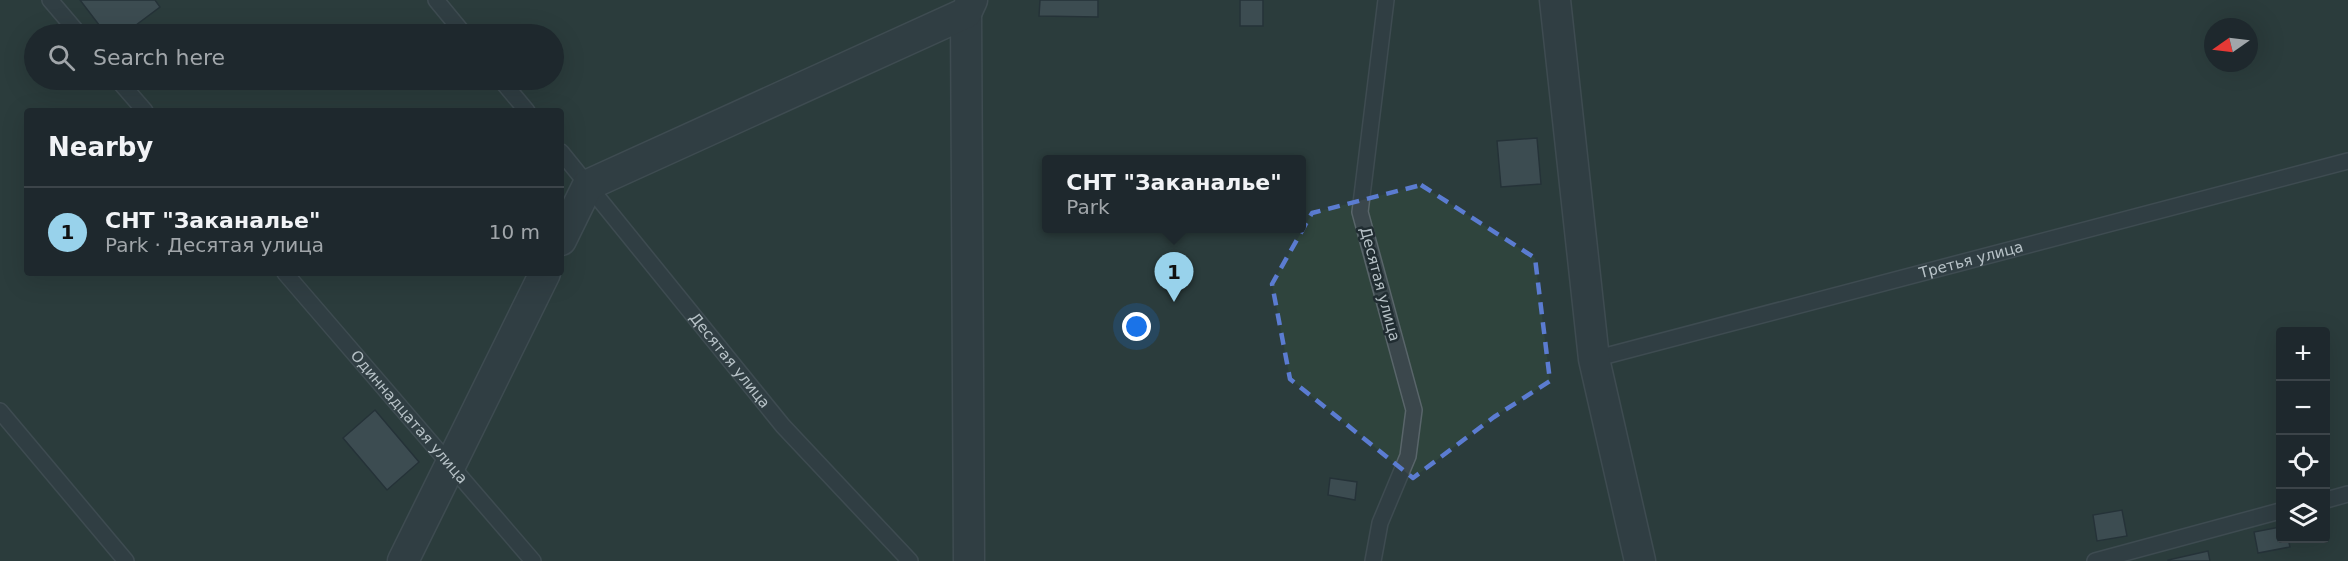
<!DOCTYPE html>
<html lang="en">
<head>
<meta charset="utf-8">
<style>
  body { margin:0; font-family:"DejaVu Sans",sans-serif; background:#263035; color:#f1f3f6 }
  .controls { position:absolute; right:18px; bottom:18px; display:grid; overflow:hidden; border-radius:6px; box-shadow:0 6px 24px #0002 }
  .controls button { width:54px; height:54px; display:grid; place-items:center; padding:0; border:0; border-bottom:2px solid #3c4449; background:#1e282d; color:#f1f3f6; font:30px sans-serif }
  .compass { position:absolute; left:2204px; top:18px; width:54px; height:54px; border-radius:50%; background:#1e282d; box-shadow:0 6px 24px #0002; rotate:256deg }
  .you { position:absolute; left:1137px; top:327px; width:21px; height:21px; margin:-15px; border:4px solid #fff; border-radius:50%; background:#1a73e8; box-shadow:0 0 0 9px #1a73e833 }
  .badge { display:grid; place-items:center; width:39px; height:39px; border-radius:50%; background:#98d2eb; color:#111; font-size:20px; font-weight:700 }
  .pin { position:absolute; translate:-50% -50px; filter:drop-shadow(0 2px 3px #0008) }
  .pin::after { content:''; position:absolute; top:32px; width:21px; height:18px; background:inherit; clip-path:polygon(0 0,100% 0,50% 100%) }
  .popup { position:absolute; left:1042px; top:155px; width:264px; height:78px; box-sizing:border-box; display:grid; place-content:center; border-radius:6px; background:#1e282d; filter:drop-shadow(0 2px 4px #0005); font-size:20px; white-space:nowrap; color:#a1a6aa }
  .popup b { font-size:22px; color:#f1f3f6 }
  .popup::after { content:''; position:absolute; left:50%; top:100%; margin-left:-12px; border:12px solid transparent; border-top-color:#1e282d }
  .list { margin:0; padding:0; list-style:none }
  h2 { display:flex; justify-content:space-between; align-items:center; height:78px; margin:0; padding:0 24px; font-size:26px }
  h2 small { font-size:20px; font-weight:400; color:#a1a6aa }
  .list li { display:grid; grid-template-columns:39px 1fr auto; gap:18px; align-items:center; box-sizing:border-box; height:90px; padding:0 24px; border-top:2px solid #3c4449 }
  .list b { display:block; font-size:22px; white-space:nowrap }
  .list p { margin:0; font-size:20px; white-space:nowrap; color:#a1a6aa }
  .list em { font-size:20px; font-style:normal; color:#a1a6aa }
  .icon { flex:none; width:33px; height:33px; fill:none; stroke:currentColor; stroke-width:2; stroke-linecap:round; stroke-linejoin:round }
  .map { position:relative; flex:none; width:2348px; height:561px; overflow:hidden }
  .search { position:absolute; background:#1e282d; box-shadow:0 6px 24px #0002; left:24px; top:24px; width:540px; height:66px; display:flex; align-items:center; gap:15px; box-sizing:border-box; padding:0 21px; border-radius:33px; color:#a1a6aa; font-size:22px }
  .panel { position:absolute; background:#1e282d; box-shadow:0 6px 24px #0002; left:24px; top:108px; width:540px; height:168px; border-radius:6px }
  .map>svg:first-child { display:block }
</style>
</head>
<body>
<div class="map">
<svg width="2348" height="561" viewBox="0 0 2348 561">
  <rect width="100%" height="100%" fill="#28363c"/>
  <path fill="#2f443d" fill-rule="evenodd" d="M0,0H2348V561H0ZM2213,27H2249V63H2213ZM34,34H554V80H34ZM27,111H561V273H27ZM1046,160H1302V228H1046ZM2280,332H2326V538H2280Z"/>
  <g fill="#56666c" stroke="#222e33" stroke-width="1.5">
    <polygon points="80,0 155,0 160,7 124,34 106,34"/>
    <polygon points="1040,0 1098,0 1098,17 1039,16"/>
    <rect x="1240" y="0" width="23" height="26"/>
    <polygon points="1537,138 1541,184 1501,187 1497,141"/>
    <polygon points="375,410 419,462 387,490 343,438"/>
    <polygon points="1330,478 1357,482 1355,500 1328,495"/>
    <polygon points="2122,510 2127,536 2097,541 2093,515"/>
    <polygon points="2280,527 2280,538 2288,538 2290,547 2258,553 2254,532"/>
    <polygon points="2208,551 2210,561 2168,561 2168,560"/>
  </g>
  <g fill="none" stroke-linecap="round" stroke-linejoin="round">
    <defs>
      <g id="service">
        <polyline points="50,0 79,34"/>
        <polyline points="436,0 464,34"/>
        <polyline points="118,80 145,111"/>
        <polyline points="501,80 527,111"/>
        <path id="s1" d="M561,152L783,426L910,561"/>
        <path id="s2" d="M285,273L533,561"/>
        <path id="s3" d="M1594,359L2348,161"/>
        <polyline points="0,411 126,561"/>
        <polyline points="2326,500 2348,494"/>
        <polyline points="1373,561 1380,523 1408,456 1414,410 1360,212 1386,0"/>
        <polyline points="2095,561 2280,511"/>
      </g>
      <g id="minor">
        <polyline points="1555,0 1594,359 1640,561"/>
        <polyline points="966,13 969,561"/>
        <polyline points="561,240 588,185 966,13 972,0"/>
        <polyline points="403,561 545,273"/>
      </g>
    </defs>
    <use href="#service" stroke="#59656a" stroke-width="18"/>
    <use href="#minor" stroke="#59656a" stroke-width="33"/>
    <use href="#service" stroke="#3b474c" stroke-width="15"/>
    <use href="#minor" stroke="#3b474c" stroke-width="30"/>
  </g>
  <path d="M0 0H2348V561H0ZM1421,185L1535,258L1550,381L1494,417L1413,478L1290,379L1272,284L1312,213Z" fill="#28363c" fill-opacity=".55" fill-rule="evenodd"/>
  <path fill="none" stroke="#5b7cd1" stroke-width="4.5" stroke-dasharray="12 8" stroke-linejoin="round" d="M1421,185L1535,258L1550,381L1494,417L1413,478L1290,379L1272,284L1312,213Z"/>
  <g text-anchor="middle" stroke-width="5" stroke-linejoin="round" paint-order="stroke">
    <g font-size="15" fill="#b7c2c7" stroke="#202c31">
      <text dy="5" stroke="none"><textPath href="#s3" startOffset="390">Третья улица</textPath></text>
      <text transform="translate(1380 284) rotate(75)" y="5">Десятая улица</text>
      <text dy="5" stroke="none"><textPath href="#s1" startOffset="268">Десятая улица</textPath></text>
      <text dy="5" stroke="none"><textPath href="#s2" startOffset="190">Одиннадцатая улица</textPath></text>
    </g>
  </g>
</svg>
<div class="controls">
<button>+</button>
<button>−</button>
<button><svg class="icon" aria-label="locate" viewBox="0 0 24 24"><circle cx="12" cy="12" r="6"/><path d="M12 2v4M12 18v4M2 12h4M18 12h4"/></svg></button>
<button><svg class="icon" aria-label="layers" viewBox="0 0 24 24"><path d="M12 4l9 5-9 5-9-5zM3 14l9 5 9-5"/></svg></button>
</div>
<svg class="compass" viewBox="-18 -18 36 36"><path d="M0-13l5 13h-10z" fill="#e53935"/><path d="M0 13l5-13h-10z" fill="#a1a6aa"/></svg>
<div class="you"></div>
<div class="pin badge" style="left:1174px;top:302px">1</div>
<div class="popup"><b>СНТ &quot;Заканалье&quot;</b>Park</div>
<div class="search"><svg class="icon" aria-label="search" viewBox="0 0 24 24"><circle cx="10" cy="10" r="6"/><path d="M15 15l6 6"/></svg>Search here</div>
<section class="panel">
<h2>Nearby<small></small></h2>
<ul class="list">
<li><span class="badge">1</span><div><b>СНТ &quot;Заканалье&quot;</b><p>Park · Десятая улица</p></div><em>10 m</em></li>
</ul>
</section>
</div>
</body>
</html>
